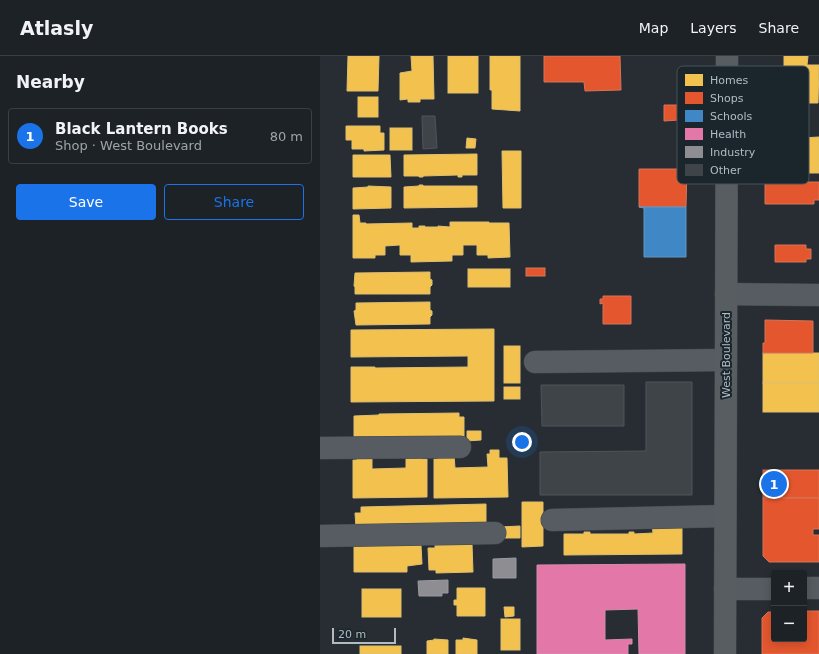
<!DOCTYPE html>
<html lang="en">
<head>
<meta charset="utf-8">
<style>
  body { margin:0; font-family:"DejaVu Sans",sans-serif; background:#2a2f32; color:#f1f3f6 }
  .controls { position:absolute; right:12px; bottom:12px; display:grid; overflow:hidden; border-radius:4px; box-shadow:0 2px 10px #0003 }
  .controls button { width:36px; height:36px; display:grid; place-items:center; padding:0; border:0; border-bottom:1px solid #3b3f43; background:#1d2226; color:#f1f3f6; font:20px sans-serif }
  .scale { position:absolute; left:12px; bottom:10px; width:64px; box-sizing:border-box; padding-left:4px; border:2px solid #b0bbc4; border-top:0; font-size:11px; line-height:14px; white-space:nowrap; color:#b0bbc4; -webkit-text-stroke:3px #1a252c; paint-order:stroke }
  .you { position:absolute; left:202px; top:386px; width:14px; height:14px; margin:-10px; border:3px solid #fff; border-radius:50%; background:#1a73e8; box-shadow:0 0 0 6px #1a73e833 }
  .badge { display:grid; place-items:center; width:26px; height:26px; border-radius:50%; background:#1a73e8; color:#fff; font-size:13px; font-weight:700 }
  .pin { position:absolute; translate:-50% -50%; border:2px solid #fff; box-shadow:0 1px 4px #0006 }
  .list { margin:0; padding:0; list-style:none }
  h2 { display:flex; justify-content:space-between; align-items:center; height:52px; margin:0; padding:0 16px; font-size:17px }
  h2 small { font-size:13px; font-weight:400; color:#a0a4a7 }
  .list li { display:grid; grid-template-columns:26px 1fr auto; gap:12px; align-items:center; box-sizing:border-box; height:56px; margin:0 8px 8px; padding:0 8px; border:1px solid #3b3f43; border-radius:4px }
  .list b { display:block; font-size:15px; white-space:nowrap }
  .list p { margin:0; font-size:13px; white-space:nowrap; color:#a0a4a7 }
  .list em { font-size:13px; font-style:normal; color:#a0a4a7 }
  .actions { display:flex; gap:8px; padding:12px 16px }
  .actions a { flex:1; padding:9px 0; border:1px solid #1a73e8; border-radius:4px; text-align:center; font-size:14px; color:#1a73e8 }
  .actions .main { background:#1a73e8; color:#fff }
  .map { position:relative; flex:none; width:499px; height:598px; overflow:hidden }
  header { display:flex; align-items:center; gap:24px; box-sizing:border-box; height:56px; padding:0 20px; background:#1d2226; border-bottom:1px solid #3b3f43 }
  header strong { font-size:19px }
  nav { display:flex; gap:22px; margin-inline-start:auto; font-size:14px }
  main { display:flex }
  aside { flex:1; background:#1d2226 }
  .map>svg:first-child { display:block }
</style>
</head>
<body>
<header>
<strong>Atlasly</strong>
<nav><a>Map</a><a>Layers</a><a>Share</a></nav>
</header>
<main>
<aside>
<h2>Nearby<small></small></h2>
<ul class="list">
<li><span class="badge">1</span><div><b>Black Lantern Books</b><p>Shop · West Boulevard</p></div><em>80 m</em></li>
</ul>
<div class="actions"><a class="main">Save</a><a>Share</a></div>
</aside>
<div class="map">
<svg width="499" height="598" viewBox="0 0 499 598">
  <rect width="100%" height="100%" fill="#272d32"/>
  <g fill="#f2c14e" stroke="#debf71">
    <polygon points="28,0 59,0 58,35 27,35"/>
    <polygon points="91,0 113,0 114,43 100,43 100,46 88,46 88,43 80,44 80,17 92,15"/>
    <rect x="128" y="0" width="30" height="37"/>
    <polygon points="170,0 200,0 200,55 172,53 172,34 170,34"/>
    <polygon points="464,0 488,0 487,9 499,9 498,47 481,47 481,36 464,36"/>
    <rect x="38" y="41" width="20" height="20"/>
    <polygon points="26,70 60,70 60,77 64,77 64,94 44,95 44,93 32,93 32,84 26,84"/>
    <rect x="70" y="72" width="22" height="22"/>
    <polygon points="499,81 499,117 462,117 462,87 481,87 481,82"/>
    <polygon points="147,82 156,83 155,92 146,92"/>
    <polygon points="182,95 201,95 201,152 183,152"/>
    <polygon points="157,98 157,119 142,119 142,121 138,121 138,119 103,120 103,121 99,121 99,120 84,120 84,99"/>
    <polygon points="33,99 70,99 71,121 33,121"/>
    <polygon points="99,129 103,129 103,130 157,130 157,151 84,152 84,131 99,130"/>
    <polygon points="48,130 71,131 71,152 33,153 33,132 48,131"/>
    <polygon points="33,159 39,159 40,167 46,167 46,168 92,167 92,172 99,172 99,170 105,170 105,171 118,171 118,170 130,171 130,166 169,166 169,167 189,167 190,201 168,202 168,199 157,199 157,189 143,189 143,199 132,199 132,205 91,206 91,199 80,199 80,189 65,190 65,199 55,199 55,202 33,202"/>
    <rect x="148" y="213" width="42" height="18"/>
    <polygon points="110,216 110,223 112,224 112,229 110,231 110,238 35,238 35,231 34,230 35,217"/>
    <polygon points="110,246 110,254 112,255 112,259 110,261 110,268 36,269 34,255 36,254 36,247"/>
    <polygon points="174,273 174,345 31,346 31,311 55,311 55,312 148,311 148,300 31,301 31,274"/>
    <rect x="184" y="290" width="16" height="37"/>
    <rect x="443" y="297" width="56" height="30"/>
    <rect x="443" y="327" width="56" height="29"/>
    <rect x="184" y="331" width="16" height="12"/>
    <polygon points="139,357 139,361 144,361 144,385 34,384 34,360 59,359 59,358"/>
    <polygon points="147,375 161,375 161,384 147,385"/>
    <polygon points="170,394 179,394 179,402 187,402 188,441 114,442 114,403 118,403 118,399 134,399 135,412 168,411 167,398 170,398"/>
    <polygon points="86,398 102,398 102,403 107,403 107,441 33,442 33,404 37,404 37,399 52,399 52,413 86,412"/>
    <polygon points="202,446 223,446 223,490 202,491"/>
    <polygon points="166,448 166,472 36,472 35,457 41,457 41,451"/>
    <polygon points="332,468 362,468 362,498 244,499 244,478 264,478 264,476 270,476 270,478 309,478 309,476 314,476 314,478 333,477"/>
    <polygon points="200,470 200,482 180,482 180,471"/>
    <polygon points="34,488 101,489 102,508 87,510 87,516 34,516"/>
    <polygon points="152,488 153,516 116,517 116,514 109,514 108,492 115,492 115,489"/>
    <polygon points="137,532 165,532 165,560 137,560 137,549 134,549 134,544 137,544"/>
    <rect x="42" y="533" width="39" height="28"/>
    <polygon points="184,551 194,551 194,560 185,561"/>
    <rect x="181" y="563" width="19" height="31"/>
    <polygon points="143,582 157,584 157,598 136,598 136,584 143,584"/>
    <polygon points="114,583 128,584 128,598 107,598 107,585 114,584"/>
    <rect x="40" y="590" width="41" height="8"/>
  </g>
  <g fill="#e4572e" stroke="#d4755b">
    <polygon points="224,0 300,0 301,34 265,35 264,26 224,26"/>
    <polygon points="344,49 359,49 359,64 344,65"/>
    <polygon points="319,113 367,113 366,151 319,151"/>
    <polygon points="445,126 499,126 499,144 494,144 494,148 445,148"/>
    <polygon points="455,189 486,189 486,193 491,193 491,203 486,203 486,206 455,206"/>
    <rect x="206" y="212" width="19" height="8"/>
    <polygon points="283,240 311,240 311,268 283,268 283,247 280,248 280,243 283,243"/>
    <polygon points="445,264 493,265 493,297 443,297 443,287 445,287"/>
    <rect x="443" y="414" width="56" height="28"/>
    <polygon points="443,442 499,442 499,473 493,473 493,479 499,479 499,506 449,506 443,500"/>
    <polygon points="484,555 499,555 499,598 442,598 442,562 448,556 454,556 454,583 484,583"/>
  </g>
  <polygon fill="#3f88c5" stroke="#6197c5" points="319,151 366,151 366,201 324,201 324,152"/>
  <polygon fill="#e377a8" stroke="#d48bb0" points="365,508 365,598 319,598 318,553 285,554 285,584 312,583 312,588 308,588 308,598 217,598 217,509"/>
  <g fill="#8d8d92" stroke="#989ba1">
    <polygon points="196,502 196,522 173,522 173,503"/>
    <polygon points="128,524 128,537 122,537 122,540 99,540 98,525"/>
  </g>
  <g fill="#3f4449" stroke="#4e555a">
    <polygon points="102,60 115,60 117,92 103,93"/>
    <polygon points="326,326 372,326 372,439 220,439 220,396 326,395"/>
    <polygon points="221,329 304,329 304,370 222,370"/>
  </g>
  <g fill="none" stroke-linecap="round" stroke-linejoin="round">
    <defs>
      <g id="minor">
        <polyline points="406,238 499,239"/>
        <polyline points="215,306 406,304"/>
        <polyline points="0,392 140,391"/>
        <polyline points="232,464 405,460"/>
        <polyline points="0,480 175,477"/>
        <polyline points="484,532 499,532"/>
        <polyline points="405,533 454,533"/>
      </g>
      <polyline id="major" points="405,598 407,0"/>
    </defs>
    <use href="#minor" stroke="#44494d" stroke-width="23"/>
    <use href="#major" stroke="#444a4f" stroke-width="23"/>
    <use href="#minor" stroke="#565c61" stroke-width="22"/>
    <use href="#major" stroke="#585d62" stroke-width="22"/>
  </g>
  <g text-anchor="middle" stroke-width="4" stroke-linejoin="round" paint-order="stroke">
    <g font-size="11" fill="#b0bbc4" stroke="#1a252c">
      <text transform="translate(406 299) rotate(-90)" y="4">West Boulevard</text>
    </g>
  </g>
  <rect x="357" y="10" width="132" height="118" rx="6" fill="#1a252c" stroke="#47525a" stroke-width="1"/>
  <rect x="365" y="18" width="18" height="12" fill="#f2c14e"/>
  <rect x="365" y="36" width="18" height="12" fill="#e4572e"/>
  <rect x="365" y="54" width="18" height="12" fill="#3f88c5"/>
  <rect x="365" y="72" width="18" height="12" fill="#e377a8"/>
  <rect x="365" y="90" width="18" height="12" fill="#8d8d92"/>
  <rect x="365" y="108" width="18" height="12" fill="#3f4449"/>
  <g font-size="11" fill="#b0bbc4">
    <text x="390" y="28">Homes</text>
    <text x="390" y="46">Shops</text>
    <text x="390" y="64">Schools</text>
    <text x="390" y="82">Health</text>
    <text x="390" y="100">Industry</text>
    <text x="390" y="118">Other</text>
  </g>
</svg>
<div class="controls">
<button>+</button>
<button>−</button>
</div>
<div class="scale">20 m</div>
<div class="you"></div>
<div class="pin badge" style="left:454px;top:428px">1</div>
</div>
</main>
</body>
</html>
